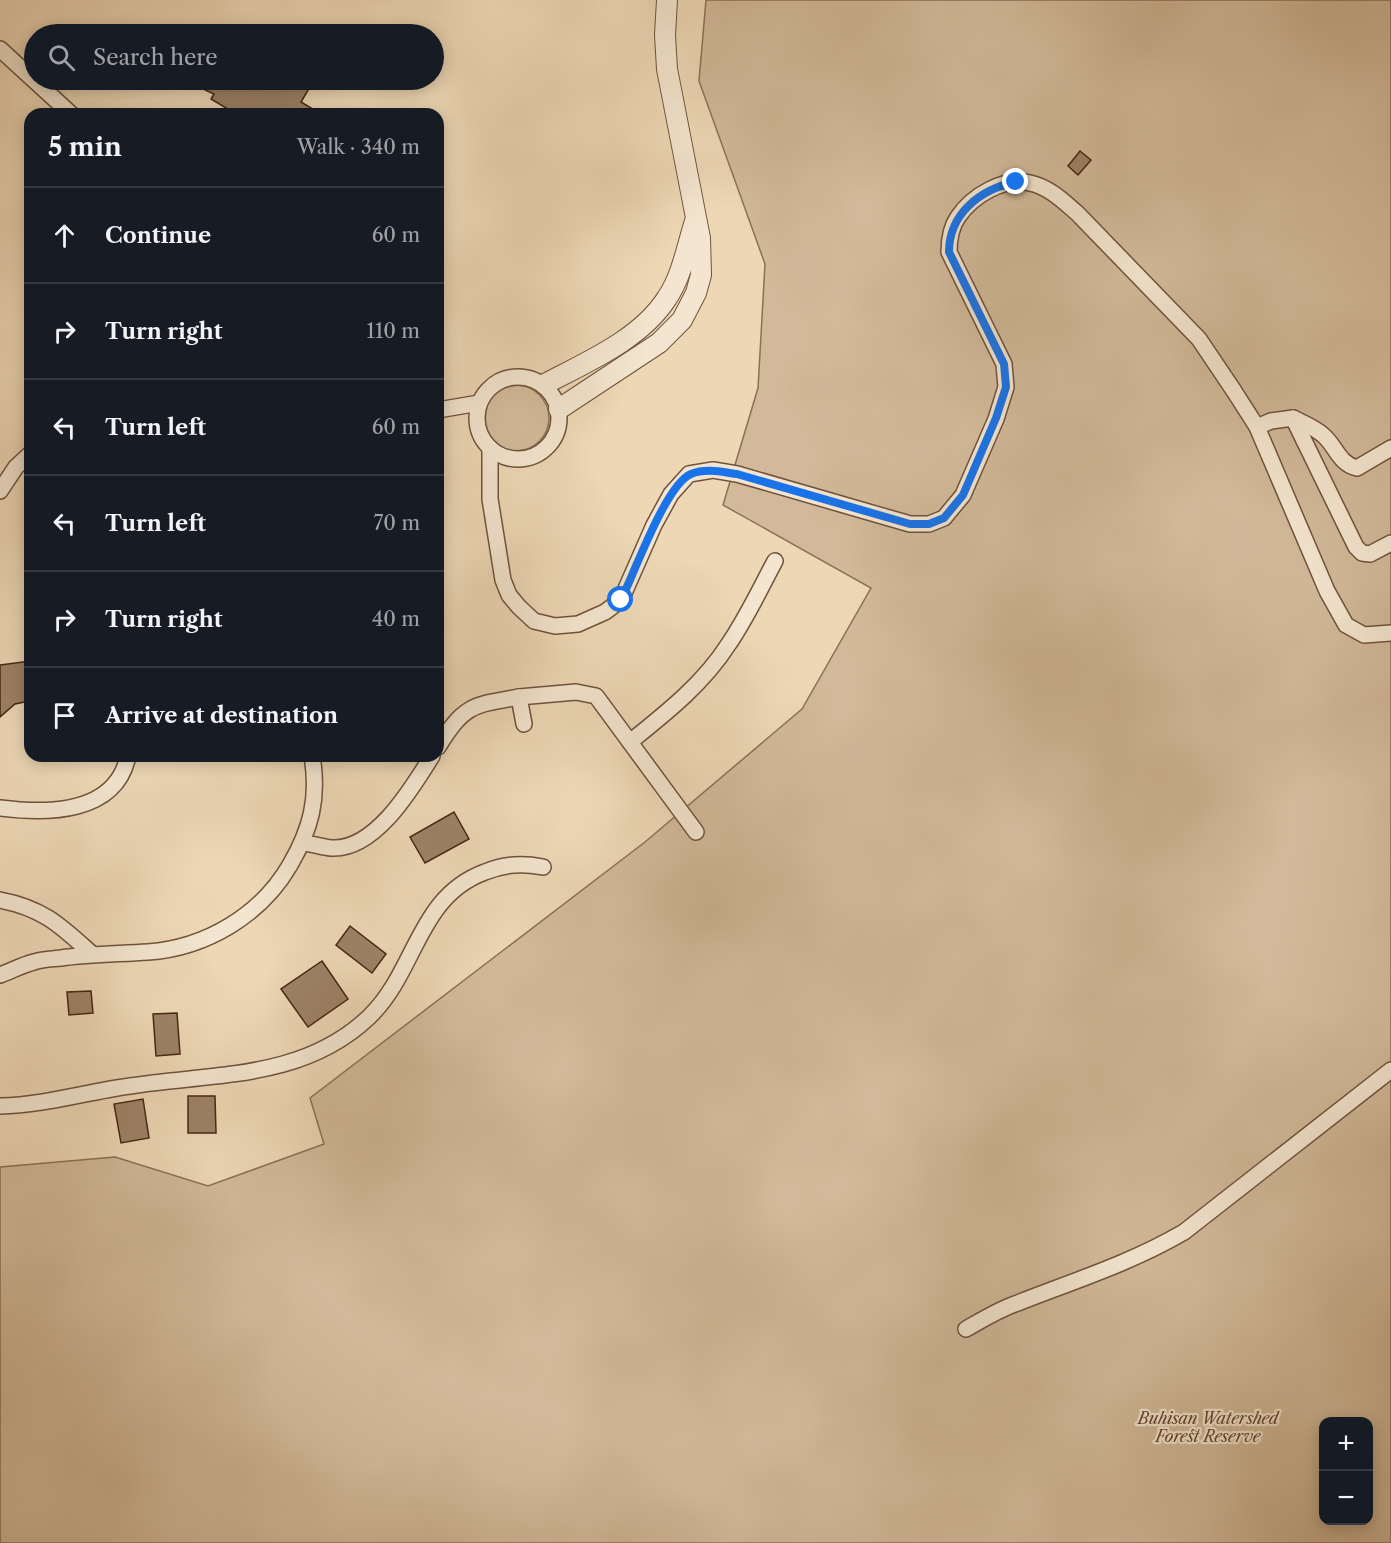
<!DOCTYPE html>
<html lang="en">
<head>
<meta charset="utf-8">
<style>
  body { margin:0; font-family:"Libre Caslon Text",serif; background:#20242c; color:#f1f3f6 }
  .controls { position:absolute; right:18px; bottom:18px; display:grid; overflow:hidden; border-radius:12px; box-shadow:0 3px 15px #0003 }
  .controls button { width:54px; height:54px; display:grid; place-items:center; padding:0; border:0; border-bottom:2px solid #363941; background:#171b24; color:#f1f3f6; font:30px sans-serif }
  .stop { position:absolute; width:18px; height:18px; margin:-14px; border:4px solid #1a73e8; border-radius:50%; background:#fff }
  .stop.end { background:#1a73e8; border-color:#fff; box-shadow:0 2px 6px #0008 }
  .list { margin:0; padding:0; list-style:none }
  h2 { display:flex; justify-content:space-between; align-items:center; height:78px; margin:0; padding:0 24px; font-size:26px }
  h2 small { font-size:20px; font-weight:400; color:#9ea1a6 }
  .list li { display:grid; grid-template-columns:39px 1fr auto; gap:18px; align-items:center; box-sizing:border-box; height:96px; padding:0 24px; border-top:2px solid #363941 }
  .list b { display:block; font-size:22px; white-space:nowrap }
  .list em { font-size:20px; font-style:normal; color:#9ea1a6 }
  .icon { flex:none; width:33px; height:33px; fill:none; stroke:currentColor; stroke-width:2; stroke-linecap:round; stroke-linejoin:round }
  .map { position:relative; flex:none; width:1391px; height:1543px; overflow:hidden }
  .search { position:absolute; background:#171b24; box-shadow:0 3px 15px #0003; left:24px; top:24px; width:420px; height:66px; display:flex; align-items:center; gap:15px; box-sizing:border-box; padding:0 21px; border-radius:33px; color:#9ea1a6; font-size:22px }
  .panel { position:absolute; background:#171b24; box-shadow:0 3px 15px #0003; left:24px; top:108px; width:420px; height:654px; border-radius:18px }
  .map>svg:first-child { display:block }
</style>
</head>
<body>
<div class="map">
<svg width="1391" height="1543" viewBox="0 0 1391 1543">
  <rect width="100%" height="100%" fill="#edd7b5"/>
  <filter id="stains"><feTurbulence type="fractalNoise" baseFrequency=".00333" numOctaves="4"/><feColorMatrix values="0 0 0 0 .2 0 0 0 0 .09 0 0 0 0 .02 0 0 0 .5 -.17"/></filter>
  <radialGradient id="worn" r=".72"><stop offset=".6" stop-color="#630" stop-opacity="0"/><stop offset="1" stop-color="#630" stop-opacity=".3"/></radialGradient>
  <g fill="#d1b999" stroke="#8c7056" stroke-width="1.5" fill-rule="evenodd">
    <path d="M706,0H1391V1543H0V1167L115,1157L208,1186L324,1144L310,1098L645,842L802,709L871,588L723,505L758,388L765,264L699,81ZM1324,1422H1368V1520H1324Z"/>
    <circle cx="516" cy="418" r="33"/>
  </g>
  <g fill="#9d8267" stroke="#462612" stroke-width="1.5">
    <polygon points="211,80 314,80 301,102 321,114 236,114 211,99 214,94 205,90"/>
    <polygon points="1080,151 1091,160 1078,175 1068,166"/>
    <polygon points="30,661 30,701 15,704 0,717 0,665"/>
    <polygon points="454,812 469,839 425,863 410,837"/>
    <polygon points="350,926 386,954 372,973 336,945"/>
    <polygon points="322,961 348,999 308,1027 281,989"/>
    <polygon points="91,991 93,1013 69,1015 67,992"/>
    <polygon points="177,1013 180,1054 156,1056 153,1014"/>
    <polygon points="188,1096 215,1096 216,1133 188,1133"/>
    <polygon points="143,1099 149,1138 121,1143 114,1104"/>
  </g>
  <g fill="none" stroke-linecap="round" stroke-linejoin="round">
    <defs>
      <g id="minor">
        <polyline points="0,49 71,114"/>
        <circle cx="518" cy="418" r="41"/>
        <polyline points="438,410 479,403"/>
        <path d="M1293,418C1303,423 1314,427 1323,435C1336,446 1339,464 1357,468L1391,448"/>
        <polyline points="1257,427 1271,421 1293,418 1356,547 1362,553 1370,554 1391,543"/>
        <path d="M490,448V499L503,580L509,595L519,607L534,621L555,626L578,624L605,612L621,600L654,525L671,494L689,474L713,470L737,474L910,524H929L944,518L963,495L996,419L1006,387L1004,364L949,252C949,240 951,227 958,217C973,195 1004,177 1030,183C1049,187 1063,201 1077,213L1199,339L1234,391L1257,427L1327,591L1346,625L1364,635L1391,633"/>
        <polyline points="0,491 16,467 30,454"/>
        <polyline points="519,697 576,692 596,696 696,832"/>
        <path d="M630,742C666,713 703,684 728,645C746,619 760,589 775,561"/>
        <path d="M438,747C464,705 472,705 519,697L524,724"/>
        <path d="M0,808C47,814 116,814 128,756"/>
        <path d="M303,843C313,844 322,847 331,848C375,851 412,788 432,756"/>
        <path d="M0,900C43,908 61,926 92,954"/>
        <path d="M0,975C11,971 22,965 34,962C43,959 52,959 61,958C90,954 119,954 148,952C206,948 261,915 290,865C311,829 319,798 312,756"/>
        <path d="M0,1106C45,1105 86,1092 130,1086C214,1073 303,1080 369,1017C417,971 417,897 485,872C505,864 522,863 543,867"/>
        <path d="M966,1329C982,1320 998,1310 1015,1304C1073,1281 1129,1264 1184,1232L1391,1070"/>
      </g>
      <g id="tertiary">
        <path d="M545,384C587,362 641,339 667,298C682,276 687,246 695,221"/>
        <polyline points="559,409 659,343 682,320 696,293 701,275 700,238 667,69 665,35 667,0"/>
      </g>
    </defs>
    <use href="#minor" stroke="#70523b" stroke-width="18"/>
    <use href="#tertiary" stroke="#70523b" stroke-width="22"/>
    <use href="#minor" stroke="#f3e5cf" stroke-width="15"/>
    <use href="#tertiary" stroke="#f3e5cf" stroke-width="20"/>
  </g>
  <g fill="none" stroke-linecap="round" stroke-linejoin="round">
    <path stroke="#1a73e8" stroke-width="8" d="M621,600C634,574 666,484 691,474C706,468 722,472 737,474L910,524H929L944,518L963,495L996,418L1006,387L1004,364L949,252C949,214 980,189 1016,182"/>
  </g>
  <g text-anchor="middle" stroke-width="4.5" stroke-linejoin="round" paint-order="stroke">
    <g font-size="16" font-style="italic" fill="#62432d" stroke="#f3e5cf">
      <text x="1208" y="1424">Buhisan Watershed<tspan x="1208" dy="18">Forest Reserve</tspan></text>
    </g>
  </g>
  <rect width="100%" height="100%" filter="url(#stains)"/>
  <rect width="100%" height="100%" fill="url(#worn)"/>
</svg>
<div class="controls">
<button>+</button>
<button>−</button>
</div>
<div class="stop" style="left:621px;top:600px"></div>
<div class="stop end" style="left:1016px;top:182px"></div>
<div class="search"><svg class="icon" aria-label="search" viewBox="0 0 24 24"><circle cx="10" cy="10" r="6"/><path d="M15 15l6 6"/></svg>Search here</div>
<section class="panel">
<h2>5 min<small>Walk · 340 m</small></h2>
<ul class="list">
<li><svg class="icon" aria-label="ahead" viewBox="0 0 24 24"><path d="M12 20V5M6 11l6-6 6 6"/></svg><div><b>Continue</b></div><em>60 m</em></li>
<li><svg class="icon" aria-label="right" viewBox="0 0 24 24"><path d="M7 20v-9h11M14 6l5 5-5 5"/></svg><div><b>Turn right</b></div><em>110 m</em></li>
<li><svg class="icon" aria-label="left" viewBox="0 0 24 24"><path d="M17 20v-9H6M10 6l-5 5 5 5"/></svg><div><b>Turn left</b></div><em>60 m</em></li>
<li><svg class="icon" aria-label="left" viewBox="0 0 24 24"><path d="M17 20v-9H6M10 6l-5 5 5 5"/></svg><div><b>Turn left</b></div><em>70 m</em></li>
<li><svg class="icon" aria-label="right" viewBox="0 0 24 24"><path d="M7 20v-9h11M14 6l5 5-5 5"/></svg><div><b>Turn right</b></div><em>40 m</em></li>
<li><svg class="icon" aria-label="arrive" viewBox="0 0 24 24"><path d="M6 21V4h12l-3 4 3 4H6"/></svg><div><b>Arrive at destination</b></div></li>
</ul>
</section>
</div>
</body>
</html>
